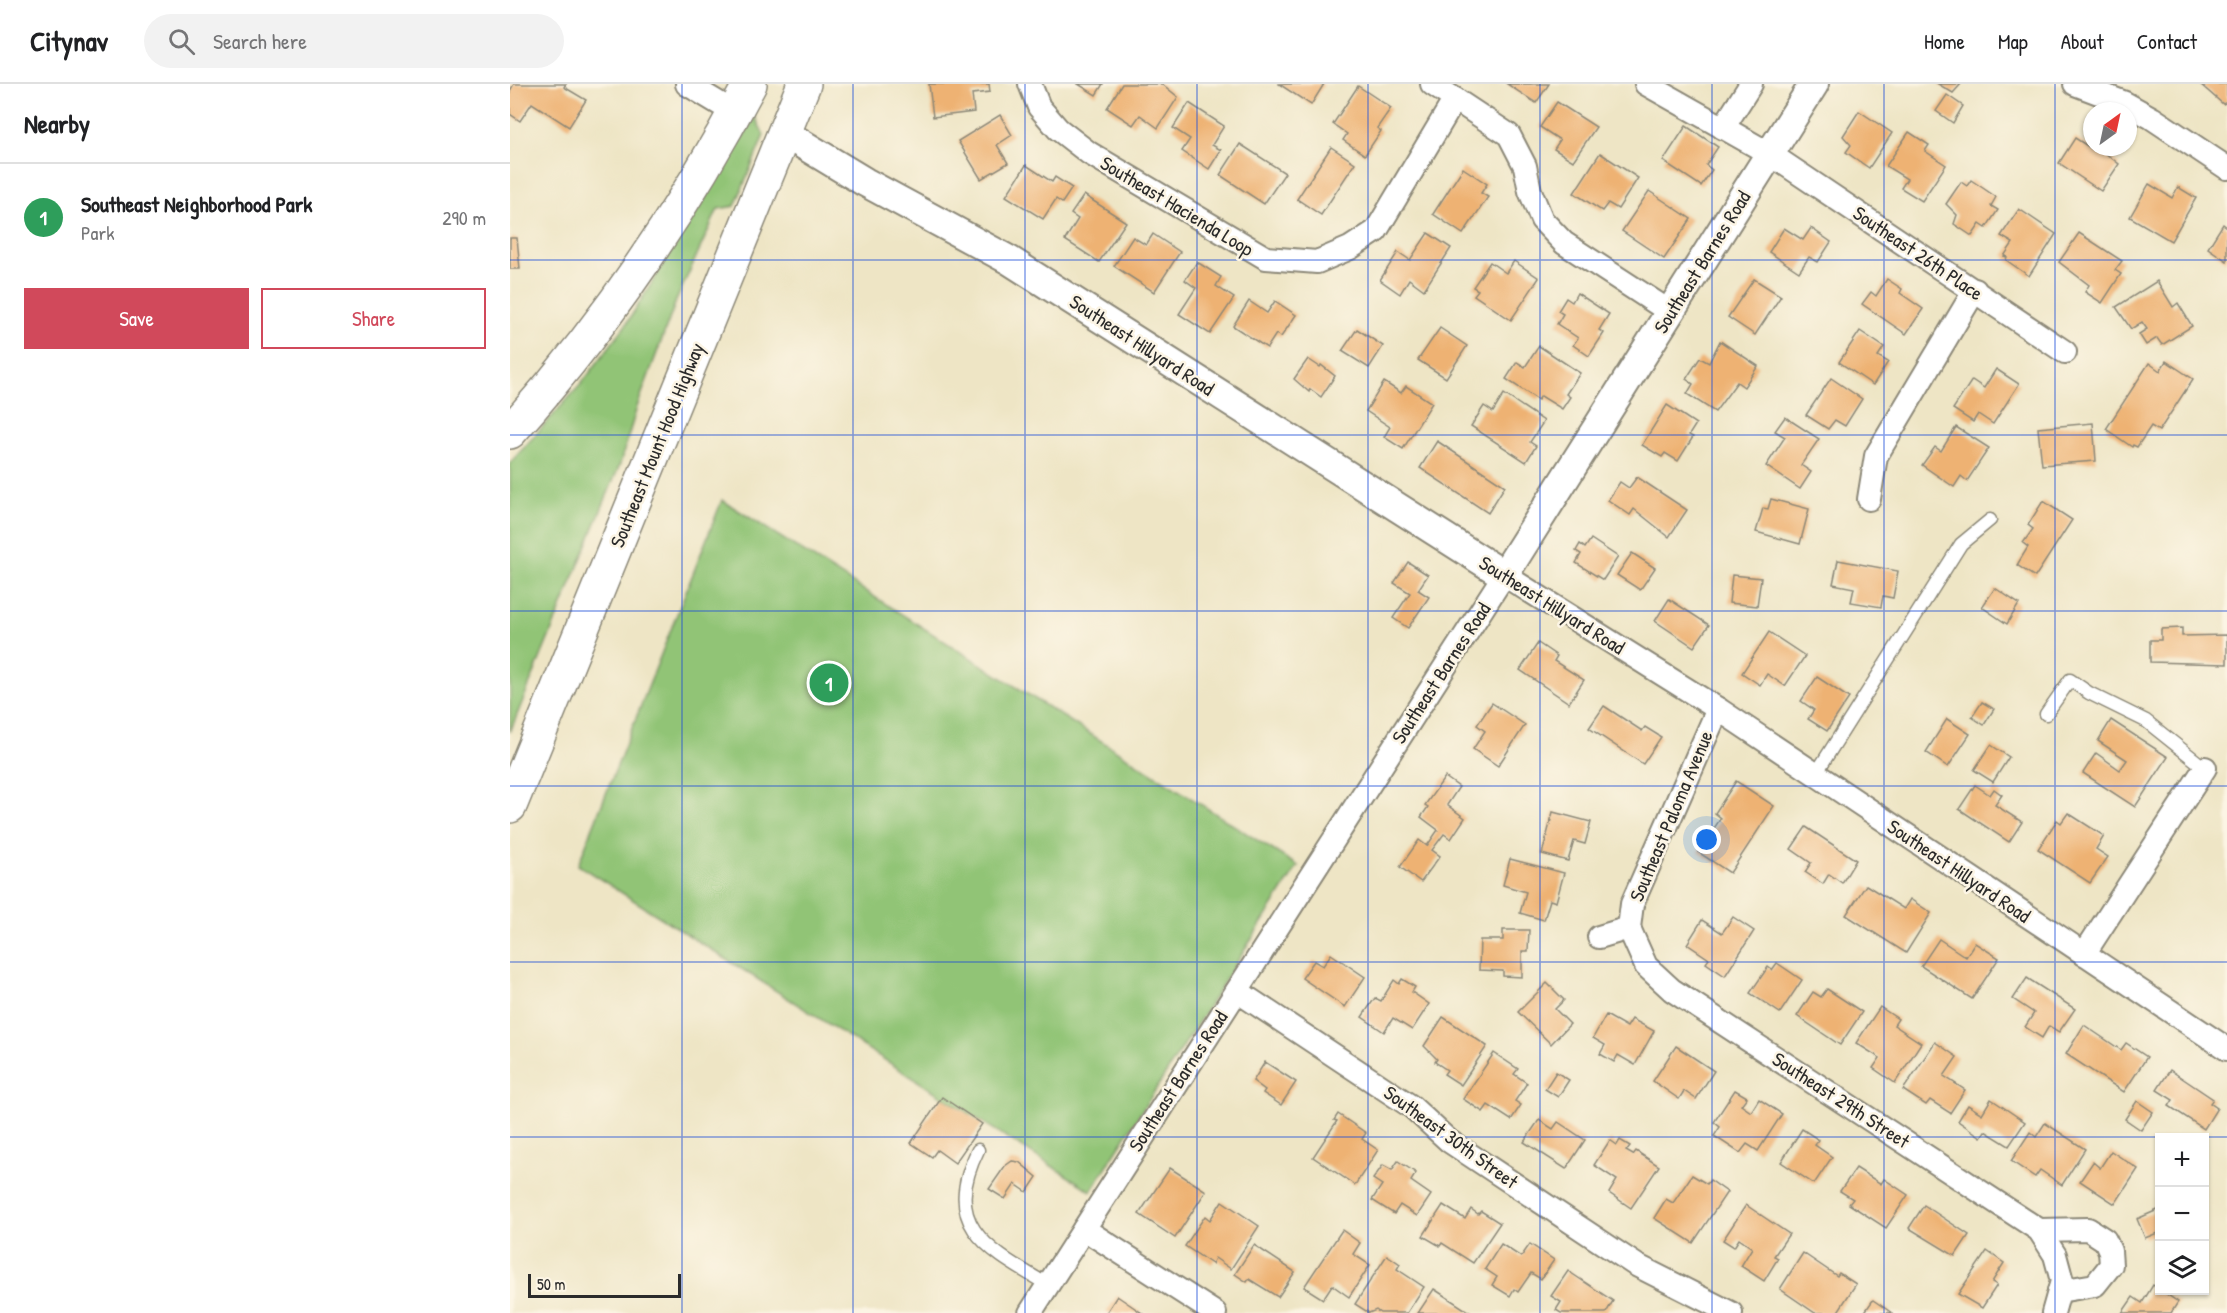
<!DOCTYPE html>
<html lang="en">
<head>
<meta charset="utf-8">
<style>
  body { margin:0; font-family:"Patrick Hand",sans-serif; background:#f2f2f2; color:#202124 }
  .controls { position:absolute; right:18px; bottom:18px; display:grid; overflow:hidden; border-radius:0px; box-shadow:0 2px 4px #0004 }
  .controls button { width:54px; height:54px; display:grid; place-items:center; padding:0; border:0; border-bottom:2px solid #e0e0e0; background:#fff; color:#202124; font:30px sans-serif }
  .compass { position:absolute; left:1573px; top:18px; width:54px; height:54px; border-radius:50%; background:#fff; box-shadow:0 2px 4px #0004; rotate:33deg }
  .scale { position:absolute; left:18px; bottom:15px; width:153px; box-sizing:border-box; padding-left:6px; border:3px solid #2b2b2b; border-top:0; font-size:16px; line-height:21px; white-space:nowrap; color:#2b2b2b; -webkit-text-stroke:4px #fcf5e5; paint-order:stroke }
  .you { position:absolute; left:1197px; top:756px; width:21px; height:21px; margin:-15px; border:4px solid #fff; border-radius:50%; background:#1a73e8; box-shadow:0 0 0 9px #1a73e833 }
  .badge { display:grid; place-items:center; width:39px; height:39px; border-radius:50%; background:#d1495b; color:#fff; font-size:20px; font-weight:700 }
  .pin { position:absolute; translate:-50% -50%; border:3px solid #fff; box-shadow:0 2px 6px #0006 }
  .list { margin:0; padding:0; list-style:none }
  h2 { display:flex; justify-content:space-between; align-items:center; height:78px; margin:0; padding:0 24px; font-size:26px }
  h2 small { font-size:20px; font-weight:400; color:#757577 }
  .list li { display:grid; grid-template-columns:39px 1fr auto; gap:18px; align-items:center; box-sizing:border-box; height:108px; padding:0 24px; border-top:2px solid #e0e0e0 }
  .list b { display:block; font-size:22px; white-space:nowrap }
  .list p { margin:0; font-size:20px; white-space:nowrap; color:#757577 }
  .list em { font-size:20px; font-style:normal; color:#757577 }
  .actions { display:flex; gap:12px; padding:18px 24px }
  .actions a { flex:1; padding:14px 0; border:2px solid #d1495b; border-radius:0px; text-align:center; font-size:21px; color:#d1495b }
  .actions .main { background:#d1495b; color:#fff }
  .icon { flex:none; width:33px; height:33px; fill:none; stroke:currentColor; stroke-width:2; stroke-linecap:round; stroke-linejoin:round }
  .map { position:relative; flex:none; width:1717px; height:1229px; overflow:hidden }
  header { display:flex; align-items:center; gap:36px; box-sizing:border-box; height:84px; padding:0 30px; background:#fff; border-bottom:2px solid #e0e0e0 }
  header strong { font-size:28px }
  nav { display:flex; gap:33px; margin-inline-start:auto; font-size:21px }
  .search { width:420px; height:54px; background:#f2f2f2; display:flex; align-items:center; gap:15px; box-sizing:border-box; padding:0 21px; border-radius:33px; color:#757577; font-size:22px }
  main { display:flex }
  aside { flex:1; background:#fff }
  .map>svg:first-child { display:block }
</style>
</head>
<body>
<header>
<strong>Citynav</strong>
<div class="search"><svg class="icon" aria-label="search" viewBox="0 0 24 24"><circle cx="10" cy="10" r="6"/><path d="M15 15l6 6"/></svg>Search here</div>
<nav><a>Home</a><a>Map</a><a>About</a><a>Contact</a></nav>
</header>
<main>
<aside>
<h2>Nearby<small></small></h2>
<ul class="list">
<li><span class="badge" style="background:#2e9e5b">1</span><div><b>Southeast Neighborhood Park</b><p>Park</p></div><em>290 m</em></li>
</ul>
<div class="actions"><a class="main">Save</a><a>Share</a></div>
</aside>
<div class="map">
<svg width="1717" height="1229" viewBox="0 0 1717 1229">
  <rect width="100%" height="100%" fill="#fcf5e5"/>
  <filter id="ink" filterUnits="userSpaceOnUse"><feTurbulence type="fractalNoise" baseFrequency=".0167" numOctaves="2"/><feDisplacementMap in="SourceGraphic" scale="12" xChannelSelector="R" yChannelSelector="G"/><feConvolveMatrix kernelMatrix="1 2 1 2 8 2 1 2 1" color-interpolation-filters="sRGB"/></filter>
  <filter id="wash" filterUnits="userSpaceOnUse"><feTurbulence type="fractalNoise" baseFrequency=".008" numOctaves="4" result="noise"/><feDisplacementMap in="SourceGraphic" scale="24" xChannelSelector="R" yChannelSelector="G"/><feGaussianBlur stdDeviation="1.35" result="paint"/><feColorMatrix in="noise" values="0 0 0 0 0 0 0 0 0 0 0 0 0 0 0 0 0 1.4 0 .05"/><feComposite in="paint" operator="in"/></filter>
  <g filter="url(#wash)">
    <rect width="100%" height="100%" fill="#eee5c5"/>
    <g fill="#91c476" stroke="#5e7850" stroke-width="1.5">
      <polygon points="245,33 254,51 225,122 208,125 166,217 127,323 110,380 0,648 0,379 72,299 115,242"/>
      <polygon points="212,416 788,782 581,1107 68,781"/>
    </g>
    <g id="blocks">
      <g fill="#eeb273">
        <polygon points="4,0 56,0 54,3 76,16 59,43 22,19 10,37 0,30 0,7"/>
        <polygon points="419,0 479,0 480,8 462,10 464,28 423,33"/>
        <polygon points="568,0 593,0 586,11"/>
        <polygon points="612,0 652,0 668,13 648,44 630,31 623,41 597,24"/>
        <polygon points="769,0 814,0 801,21"/>
        <polygon points="997,0 1039,0 1026,19"/>
        <polygon points="1428,0 1451,0 1443,9"/>
        <polygon points="1690,0 1717,0 1717,18 1713,20"/>
        <polygon points="848,2 881,24 867,44 871,47 855,71 833,56 837,50 823,40"/>
        <polygon points="1437,11 1453,22 1443,39 1426,27"/>
        <polygon points="1047,18 1086,43 1063,77 1044,65 1050,56 1030,43"/>
        <polygon points="679,19 714,42 702,61 711,66 699,85 672,67 680,55 663,44"/>
        <polygon points="1349,27 1382,49 1359,84 1336,68 1341,61 1333,52"/>
        <polygon points="490,31 502,51 487,61 498,79 471,95 448,57"/>
        <polygon points="1176,42 1208,63 1196,81 1202,86 1191,102 1153,77"/>
        <polygon points="1399,48 1419,61 1415,67 1436,81 1412,117 1391,104 1397,95 1376,82"/>
        <polygon points="1565,54 1585,67 1587,63 1609,80 1591,107 1549,79"/>
        <polygon points="730,60 775,89 754,120 710,91"/>
        <polygon points="821,63 845,79 811,131 787,115"/>
        <polygon points="1090,69 1128,94 1108,125 1098,119 1092,127 1064,109"/>
        <polygon points="516,81 542,98 545,93 562,104 552,119 546,115 533,135 496,112"/>
        <polygon points="953,84 977,100 971,109 978,113 953,150 923,130"/>
        <polygon points="1461,96 1486,113 1481,122 1488,126 1476,144 1470,140 1462,152 1444,140 1447,131 1436,120 1451,98 1457,102"/>
        <polygon points="1639,100 1662,114 1668,103 1686,114 1661,157 1620,133"/>
        <polygon points="1139,107 1181,135 1154,175 1112,147"/>
        <polygon points="574,111 616,138 589,178 555,156 568,135 561,130"/>
        <polygon points="1509,125 1546,150 1519,192 1496,176 1497,173 1494,172 1503,159 1491,152"/>
        <polygon points="1713,140 1717,143 1717,177 1698,164"/>
        <polygon points="1274,144 1293,156 1301,144 1321,158 1308,178 1299,173 1289,188 1259,168"/>
        <polygon points="918,149 941,164 914,206 899,195 890,210 870,196 888,168 900,176"/>
        <polygon points="1569,149 1612,177 1605,186 1611,190 1592,219 1575,208 1579,201 1549,178"/>
        <polygon points="643,150 670,168 644,208 604,182 623,153 636,161"/>
        <polygon points="0,154 7,154 10,185 0,185"/>
        <polygon points="1004,177 1029,194 1001,236 964,211 968,206 963,203 980,178 996,189"/>
        <polygon points="687,178 711,193 706,202 724,214 700,250 669,230 686,204 675,196"/>
        <polygon points="1244,195 1271,212 1245,251 1218,233"/>
        <polygon points="1377,195 1392,205 1390,209 1413,225 1396,250 1352,220 1361,208 1366,212"/>
        <polygon points="1647,197 1663,223 1668,219 1682,242 1652,261 1647,254 1636,261 1629,250 1637,245 1632,238 1621,245 1606,223"/>
        <polygon points="1067,209 1099,230 1089,246 1094,249 1079,272 1063,261 1068,254 1047,240 1053,230 1048,227 1056,214 1062,218"/>
        <polygon points="739,217 757,229 765,217 786,231 771,253 766,250 757,264 723,242"/>
        <polygon points="930,244 957,262 936,294 908,276"/>
        <polygon points="847,245 873,262 859,284 832,267"/>
        <polygon points="1350,247 1374,263 1368,272 1378,278 1363,301 1329,278"/>
        <polygon points="1210,257 1248,282 1234,303 1227,298 1205,328 1177,310 1183,300 1176,295 1190,274 1199,279"/>
        <polygon points="1029,262 1070,289 1056,310 1060,313 1052,325 1031,312 1028,316 996,295 1007,278 1015,283"/>
        <polygon points="798,275 810,283 811,281 825,292 811,313 800,305 799,308 784,295"/>
        <polygon points="1656,277 1683,295 1649,347 1641,342 1627,363 1623,361 1622,363 1596,345 1639,279 1650,287"/>
        <polygon points="1486,285 1509,300 1483,340 1468,330 1463,338 1443,325 1462,296 1474,304"/>
        <polygon points="1321,294 1352,315 1335,342 1325,336 1318,345 1296,331"/>
        <polygon points="874,298 891,309 896,302 922,319 893,365 874,353 880,343 856,327"/>
        <polygon points="994,310 1034,337 1020,358 1026,362 1016,378 961,342 974,322 983,328"/>
        <polygon points="1157,321 1186,340 1179,351 1183,353 1168,377 1155,369 1152,373 1132,361"/>
        <polygon points="1275,333 1309,355 1291,381 1301,388 1290,405 1256,382 1275,353 1265,347"/>
        <polygon points="1583,339 1586,377 1532,381 1528,344"/>
        <polygon points="1446,343 1479,364 1457,397 1451,392 1444,403 1412,381 1425,363 1431,367"/>
        <polygon points="927,357 995,402 978,429 910,384"/>
        <polygon points="1127,393 1177,426 1159,453 1124,425 1120,431 1098,416 1110,398 1119,404"/>
        <polygon points="1261,415 1299,425 1290,460 1246,448 1253,424 1258,425"/>
        <polygon points="1533,417 1562,436 1525,493 1507,481 1518,463 1513,459 1523,445 1518,441"/>
        <polygon points="1081,455 1108,473 1093,496 1066,479 1071,470 1066,467 1070,460 1075,464"/>
        <polygon points="1122,469 1145,484 1130,506 1107,491"/>
        <polygon points="1328,476 1388,487 1383,514 1373,512 1371,523 1341,518 1344,504 1323,500"/>
        <polygon points="898,478 918,491 908,506 919,513 898,544 883,534 900,509 884,499"/>
        <polygon points="1222,491 1251,494 1247,522 1219,519"/>
        <polygon points="1485,504 1509,520 1497,540 1472,523"/>
        <polygon points="1159,515 1199,541 1184,563 1145,537"/>
        <polygon points="1672,544 1672,552 1717,551 1717,580 1640,578 1640,556 1651,556 1651,545"/>
        <polygon points="1259,548 1295,572 1275,602 1257,590 1250,601 1232,589"/>
        <polygon points="1028,559 1047,572 1044,577 1074,596 1059,619 1010,586"/>
        <polygon points="1307,593 1339,614 1317,647 1298,635 1304,626 1291,617"/>
        <polygon points="1472,618 1484,625 1474,641 1462,633"/>
        <polygon points="982,619 1015,641 988,682 963,665 975,647 967,641"/>
        <polygon points="1094,622 1132,647 1135,643 1151,653 1133,680 1079,644"/>
        <polygon points="1437,635 1460,650 1438,683 1416,668"/>
        <polygon points="1601,636 1658,673 1625,723 1573,689 1586,669 1610,686 1617,676 1588,657"/>
        <polygon points="1481,661 1499,673 1483,698 1464,686"/>
        <polygon points="935,693 949,703 937,721 955,734 941,755 934,750 922,766 930,772 911,798 890,783 909,756 917,762 928,746 911,733 918,723 915,721"/>
        <polygon points="1226,697 1264,722 1220,789 1188,768 1211,734 1205,729"/>
        <polygon points="1465,701 1480,711 1484,705 1492,711 1485,721 1512,738 1499,758 1449,725"/>
        <polygon points="1043,728 1081,738 1075,760 1064,757 1058,777 1032,770"/>
        <polygon points="1558,729 1594,752 1586,765 1598,773 1580,799 1528,765 1547,736 1551,739"/>
        <polygon points="1296,743 1346,776 1332,799 1319,790 1313,800 1295,788 1301,779 1281,765"/>
        <polygon points="1000,775 1054,789 1046,818 1040,816 1034,836 1010,829 1016,808 993,801"/>
        <polygon points="1356,801 1394,825 1400,815 1421,829 1396,869 1336,831"/>
        <polygon points="1223,833 1244,847 1215,892 1196,879 1199,875 1177,860 1192,836 1212,849"/>
        <polygon points="993,846 1019,846 1018,867 1012,867 1012,893 993,892 993,887 969,886 970,856 993,856"/>
        <polygon points="1429,855 1456,873 1465,859 1489,874 1462,915 1411,882"/>
        <polygon points="821,870 855,893 835,923 792,894 804,877 813,882"/>
        <polygon points="1267,879 1292,896 1270,929 1240,909 1258,883 1262,886"/>
        <polygon points="1517,894 1565,925 1549,948 1539,942 1532,954 1515,943 1524,929 1503,915"/>
        <polygon points="892,895 905,903 902,908 919,920 902,946 883,934 874,948 852,933 865,914 871,917 884,896 889,900"/>
        <polygon points="1037,899 1054,916 1045,925 1060,940 1041,960 1008,928"/>
        <polygon points="1317,905 1352,928 1330,961 1287,932 1303,908 1311,913"/>
        <polygon points="1370,923 1388,935 1384,941 1411,959 1385,999 1363,984 1370,974 1346,959"/>
        <polygon points="1096,931 1117,943 1122,935 1144,947 1125,981 1108,971 1104,978 1090,970 1095,961 1083,954"/>
        <polygon points="933,933 977,962 951,1001 934,990 937,986 925,978 927,975 914,962"/>
        <polygon points="1574,941 1611,966 1616,959 1637,973 1614,1008 1556,970"/>
        <polygon points="1425,958 1447,973 1434,992 1455,1006 1440,1029 1420,1016 1416,1021 1393,1006"/>
        <polygon points="1166,962 1204,987 1186,1015 1174,1007 1169,1015 1143,997"/>
        <polygon points="984,969 1008,985 1004,990 1017,999 1005,1017 1011,1021 1001,1036 978,1021 973,1028 953,1015"/>
        <polygon points="755,978 786,998 771,1021 753,1009 755,1006 743,997"/>
        <polygon points="1660,986 1703,1015 1700,1019 1707,1024 1694,1045 1659,1022 1663,1016 1647,1006"/>
        <polygon points="1046,988 1059,996 1048,1013 1035,1005"/>
        <polygon points="1225,1006 1237,1013 1231,1021 1241,1028 1249,1015 1272,1030 1248,1067 1237,1060 1230,1069 1204,1052 1210,1043 1204,1038"/>
        <polygon points="432,1013 472,1040 445,1079 427,1066 422,1073 401,1059"/>
        <polygon points="1481,1015 1515,1038 1499,1062 1475,1047 1471,1053 1448,1037 1458,1021 1472,1030"/>
        <polygon points="1627,1017 1643,1028 1631,1046 1615,1035"/>
        <polygon points="828,1030 856,1049 852,1055 868,1066 845,1101 803,1073 827,1037 824,1036"/>
        <polygon points="1029,1036 1043,1045 1048,1038 1075,1056 1056,1085 1014,1058"/>
        <polygon points="1535,1039 1575,1065 1552,1101 1530,1086 1525,1093 1501,1077 1520,1048 1526,1053"/>
        <polygon points="1292,1045 1309,1056 1305,1061 1322,1073 1304,1100 1271,1078"/>
        <polygon points="1100,1056 1107,1061 1110,1056 1120,1062 1116,1067 1123,1071 1126,1067 1149,1082 1121,1124 1099,1109 1107,1096 1084,1081"/>
        <polygon points="1601,1067 1628,1085 1605,1120 1570,1097 1583,1078 1590,1084"/>
        <polygon points="502,1077 509,1078 527,1093 517,1108 505,1100 495,1115 479,1105 495,1082"/>
        <polygon points="888,1077 906,1089 901,1097 921,1111 907,1132 890,1121 884,1130 862,1116 872,1101 863,1095 873,1081 882,1086"/>
        <polygon points="660,1084 696,1107 665,1154 629,1130"/>
        <polygon points="1346,1084 1371,1100 1374,1095 1398,1111 1376,1144 1339,1120 1343,1115 1330,1107"/>
        <polygon points="1182,1091 1197,1100 1200,1096 1217,1108 1183,1159 1144,1134 1156,1115 1163,1119"/>
        <polygon points="712,1117 749,1142 721,1185 705,1174 702,1180 675,1162 695,1132 700,1136"/>
        <polygon points="933,1121 955,1135 961,1125 968,1130 971,1127 990,1139 963,1179 932,1159 930,1162 913,1152"/>
        <polygon points="1236,1121 1279,1150 1264,1172 1268,1174 1254,1197 1231,1182 1242,1164 1229,1155 1224,1163 1213,1156"/>
        <polygon points="1414,1121 1459,1151 1445,1172 1399,1144"/>
        <polygon points="1650,1125 1650,1148 1635,1154 1627,1135"/>
        <polygon points="832,1146 850,1159 843,1170 860,1181 839,1213 822,1201 813,1215 794,1203"/>
        <polygon points="991,1160 1011,1173 1020,1160 1044,1176 1031,1195 1021,1189 1008,1208 1004,1205 1000,1212 982,1201 987,1193 975,1185"/>
        <polygon points="744,1161 785,1188 768,1213 739,1195 737,1198 725,1190"/>
        <polygon points="1477,1167 1494,1179 1482,1198 1487,1201 1472,1224 1448,1210"/>
        <polygon points="1293,1169 1327,1192 1329,1189 1346,1200 1327,1229 1305,1229 1270,1205"/>
        <polygon points="877,1171 890,1180 887,1185 914,1203 897,1229 870,1229 866,1226 859,1229 845,1220"/>
        <polygon points="1058,1187 1103,1217 1096,1229 1051,1229 1046,1226 1051,1218 1041,1212"/>
        <polygon points="1643,1201 1668,1218 1661,1229 1612,1229 1623,1213 1632,1219"/>
        <polygon points="924,1205 961,1229 908,1229"/>
        <polygon points="607,1212 632,1229 596,1229"/>
        <polygon points="1363,1216 1382,1229 1354,1229"/>
      </g>
    </g>
  </g>
  <g filter="url(#ink)">
    <use href="#blocks" fill-opacity="0" stroke="#8c8878" stroke-width="1.5"/>
    <g fill="none" stroke-linecap="round" stroke-linejoin="round">
      <defs>
        <g id="service">
          <polyline points="1536,630 1560,596 1579,609 1636,637 1695,684"/>
          <polyline points="1305,691 1451,460 1480,436"/>
          <path d="M468,1066C430,1143 479,1166 538,1201"/>
        </g>
        <g id="minor">
          <polyline points="177,0 225,29"/>
          <polyline points="520,0 529,23 548,45 579,69 756,174 807,178 840,164 866,147 945,15"/>
          <polyline points="922,0 999,51 1015,82 1020,107 1032,136 1054,159 1160,228"/>
          <polyline points="1136,0 1260,70 1555,268"/>
          <polyline points="1565,0 1615,19 1642,34 1717,84"/>
          <polyline points="1213,44 1241,0"/>
          <polyline points="1359,415 1366,372 1465,206"/>
          <polyline points="1119,844 1136,882 1162,906 1529,1146 1545,1171 1552,1197 1543,1229"/>
          <polyline points="1119,844 1122,820 1208,625"/>
          <polyline points="1089,853 1119,844"/>
          <polyline points="1574,870 1695,684"/>
          <polyline points="727,907 902,1023 939,1057 1126,1181 1221,1229"/>
          <polyline points="574,1145 705,1229"/>
          <polyline points="1529,1146 1578,1145 1595,1156 1600,1167 1601,1181 1585,1201 1549,1207"/>
          <polyline points="520,1229 994,491 1208,625 1717,965"/>
        </g>
        <polyline id="tertiary" points="274,49 355,98 499,176 994,491 1304,0"/>
        <g id="trunk">
          <path d="M0,348C94,243 175,124 240,0"/>
          <polyline points="0,722 294,0"/>
        </g>
      </defs>
      <use href="#service" stroke="#8c8878" stroke-width="15"/>
      <use href="#minor" stroke="#8c8878" stroke-width="26"/>
      <use href="#tertiary" stroke="#8c8878" stroke-width="32"/>
      <use href="#trunk" stroke="#8c8878" stroke-width="36"/>
      <use href="#service" stroke="#fff" stroke-width="12"/>
      <use href="#minor" stroke="#fff" stroke-width="22"/>
      <use href="#tertiary" stroke="#fff" stroke-width="28"/>
      <use href="#trunk" stroke="#fff" stroke-width="33"/>
    </g>
  </g>
  <path fill="none" stroke="#1d4ed8" stroke-width="1.5" stroke-opacity="0.55" d="M172,0V1229M343,0V1229M515,0V1229M687,0V1229M858,0V1229M1030,0V1229M1202,0V1229M1374,0V1229M1545,0V1229M0,176H1717M0,351H1717M0,527H1717M0,702H1717M0,878H1717M0,1053H1717"/>
  <g text-anchor="middle" stroke-width="5" stroke-linejoin="round" paint-order="stroke">
    <g font-size="20" fill="#2b2b2b" stroke="#fcf5e5">
      <text transform="translate(667 122) rotate(31)" y="7">Southeast Hacienda Loop</text>
      <text transform="translate(1408 169) rotate(34)" y="7">Southeast 26th Place</text>
      <text transform="translate(1192 178) rotate(-58)" y="7">Southeast Barnes Road</text>
      <text transform="translate(632 261) rotate(33)" y="7">Southeast Hillyard Road</text>
      <text transform="translate(147 361) rotate(-68)" y="7">Southeast Mount Hood Highway</text>
      <text transform="translate(1042 521) rotate(32)" y="7">Southeast Hillyard Road</text>
      <text transform="translate(931 589) rotate(-57)" y="7">Southeast Barnes Road</text>
      <text transform="translate(1161 732) rotate(-67)" y="7">Southeast Paloma Avenue</text>
      <text transform="translate(1449 787) rotate(34)" y="7">Southeast Hillyard Road</text>
      <text transform="translate(668 997) rotate(-57)" y="7">Southeast Barnes Road</text>
      <text transform="translate(1331 1016) rotate(33)" y="7">Southeast 29th Street</text>
      <text transform="translate(941 1053) rotate(36)" y="7">Southeast 30th Street</text>
    </g>
  </g>
</svg>
<div class="controls">
<button>+</button>
<button>−</button>
<button><svg class="icon" aria-label="layers" viewBox="0 0 24 24"><path d="M12 4l9 5-9 5-9-5zM3 14l9 5 9-5"/></svg></button>
</div>
<svg class="compass" viewBox="-18 -18 36 36"><path d="M0-13l5 13h-10z" fill="#e53935"/><path d="M0 13l5-13h-10z" fill="#757577"/></svg>
<div class="scale">50 m</div>
<div class="you"></div>
<div class="pin badge" style="left:319px;top:599px;background:#2e9e5b">1</div>
</div>
</main>
</body>
</html>
